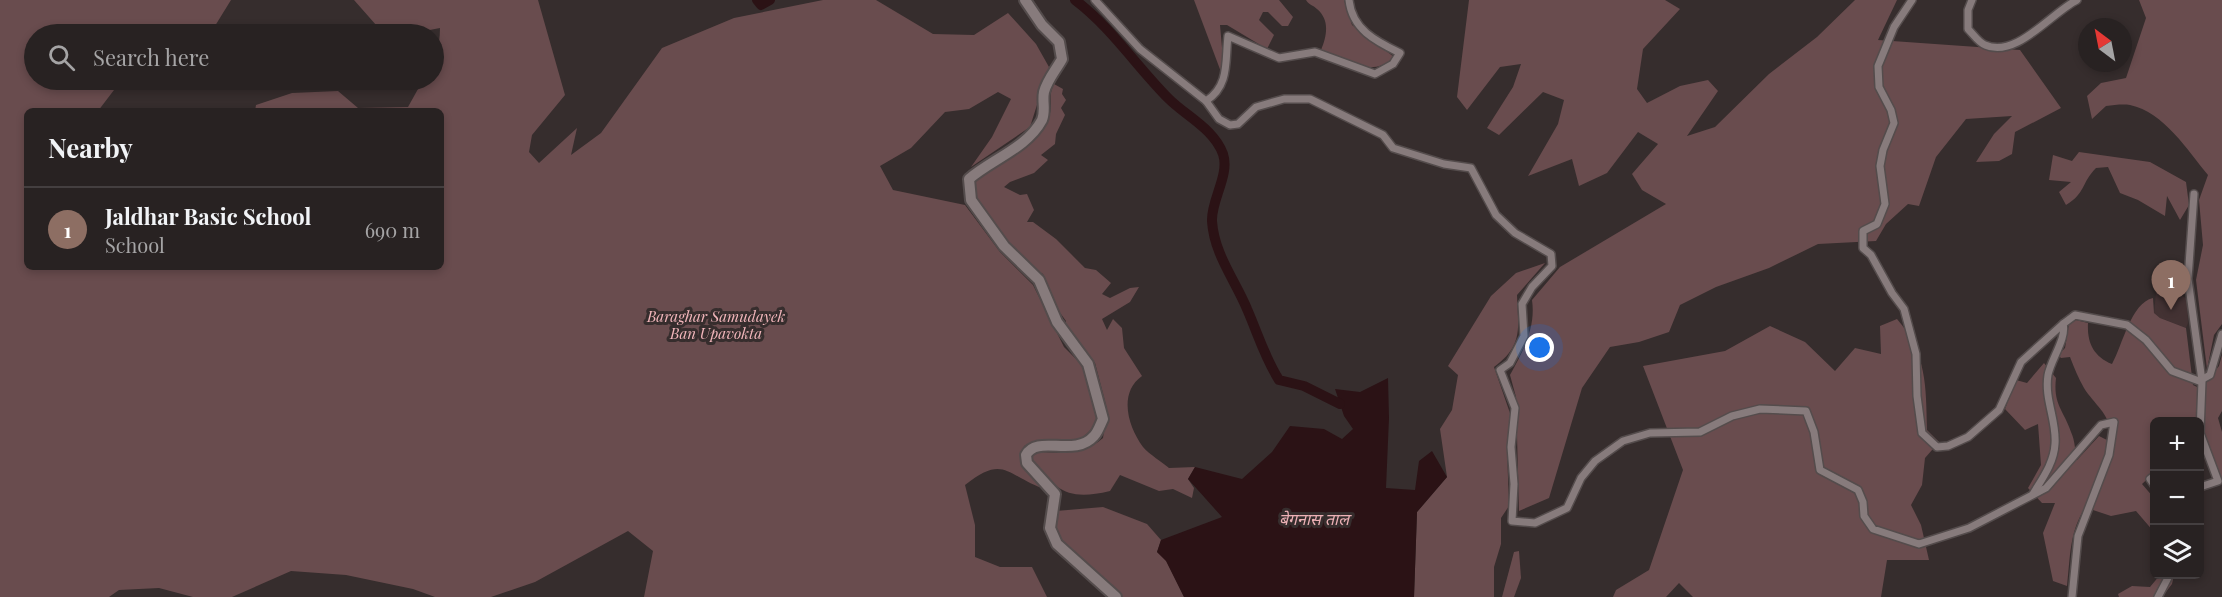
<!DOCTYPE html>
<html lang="en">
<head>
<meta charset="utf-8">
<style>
  body { margin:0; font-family:"Playfair Display","Noto Sans Devanagari",serif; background:#302a2a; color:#f1f3f6 }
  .controls { position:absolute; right:18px; bottom:18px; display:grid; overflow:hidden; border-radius:9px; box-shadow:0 3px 9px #0003 }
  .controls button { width:54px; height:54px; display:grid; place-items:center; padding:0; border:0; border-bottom:2px solid #443f40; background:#282222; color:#f1f3f6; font:30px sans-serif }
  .compass { position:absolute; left:2078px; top:18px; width:54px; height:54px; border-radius:50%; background:#282222; box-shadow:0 3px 9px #0003; rotate:328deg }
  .you { position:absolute; left:1540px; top:348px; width:21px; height:21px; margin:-15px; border:4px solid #fff; border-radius:50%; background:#1a73e8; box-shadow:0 0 0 9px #1a73e833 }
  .badge { display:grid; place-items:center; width:39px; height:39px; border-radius:50%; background:#ea580c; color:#fff; font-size:20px; font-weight:700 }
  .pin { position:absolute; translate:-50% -50px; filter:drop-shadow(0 2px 3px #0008) }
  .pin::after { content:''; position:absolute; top:32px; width:21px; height:18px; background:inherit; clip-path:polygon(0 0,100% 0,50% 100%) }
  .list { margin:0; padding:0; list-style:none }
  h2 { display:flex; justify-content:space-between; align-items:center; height:78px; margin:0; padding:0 24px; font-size:26px }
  h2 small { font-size:20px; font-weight:400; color:#a5a4a5 }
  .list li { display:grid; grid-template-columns:39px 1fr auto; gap:18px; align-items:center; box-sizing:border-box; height:84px; padding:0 24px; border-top:2px solid #443f40 }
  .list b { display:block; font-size:22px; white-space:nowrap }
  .list p { margin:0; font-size:20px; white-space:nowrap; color:#a5a4a5 }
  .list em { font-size:20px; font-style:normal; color:#a5a4a5 }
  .icon { flex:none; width:33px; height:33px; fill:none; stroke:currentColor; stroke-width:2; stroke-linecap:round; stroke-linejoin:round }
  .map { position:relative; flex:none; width:2222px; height:597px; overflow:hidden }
  .search { position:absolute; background:#282222; box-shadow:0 3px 9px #0003; left:24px; top:24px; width:420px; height:66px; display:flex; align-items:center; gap:15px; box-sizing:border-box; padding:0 21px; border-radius:33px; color:#a5a4a5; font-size:22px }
  .panel { position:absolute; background:#282222; box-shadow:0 3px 9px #0003; left:24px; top:108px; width:420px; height:162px; border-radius:9px }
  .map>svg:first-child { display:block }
</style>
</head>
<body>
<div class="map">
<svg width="2222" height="597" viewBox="0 0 2222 597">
  <rect width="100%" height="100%" fill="#362d2d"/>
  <polygon fill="#433233" points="2166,289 2178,293 2187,299 2188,323 2186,328 2160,318 2154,313 2156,292"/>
  <g fill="#694c4e">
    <path d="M0,0H231L210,34H34V80H137L114,90L98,111H27V267H441V111H255L256,105L292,93L338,91L358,108L408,107L423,80H434C434,61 440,47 440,28L409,34H384L354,0H538L565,95L532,135L529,152L539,163L577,128L571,155L601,133L662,48L734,18L823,0H876L933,34L974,35L1008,13L1036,44L1049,67L1030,127L971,167L992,137L1011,99L998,92L969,109L945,112L911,148L880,166L893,190L965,205L1000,252L1033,285L1064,347L1083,366L1097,397L1098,423L1079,441L1045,440L1024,446L1022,465L1042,488C1006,475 1004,454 965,485L975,525V557L1000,567H1032L1047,597H644L653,551L628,531L535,582L491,597H435L413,589L346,575L291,571L232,597H193L159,588L119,590L109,597H0Z"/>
    <polygon points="1194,0 1279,0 1293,17 1288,26 1282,26 1268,12 1263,12 1259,20 1274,35 1267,49 1227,25 1220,25 1223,59 1221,72"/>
    <path d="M1306,0H1344L1352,25L1394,57C1372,79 1346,60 1321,50C1327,36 1330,20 1317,9C1313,5 1309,5 1306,0Z"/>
    <path d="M1469,0H1665L1680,9L1643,49L1637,89L1647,103L1680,86L1708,80L1718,91L1687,136L1715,127L1769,74L1817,37L1855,0H1897L1878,40L2020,50L2061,108L2015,132L2012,154L1999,161L1976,162L1994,134L2012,116L1966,119L1936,157L1919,206L1908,204L1886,224L1876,241L1818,244L1769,268L1716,287L1680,305L1669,332L1639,342L1610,347L1582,388L1549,498L1519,511L1516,397L1510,375C1523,351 1536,328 1532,300L1560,267L1666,204L1642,190L1632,174L1658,144L1638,132L1607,173L1579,186L1572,159L1528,176L1558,124L1564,100L1543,92L1499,135L1487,128L1513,87L1521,64L1500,67L1467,110L1457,97Z"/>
    <path d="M2139,0H2222V324L2214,335L2207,369L2196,280L2203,245L2199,200L2208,175C2188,151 2164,112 2130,105C2123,104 2114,105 2106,106L2092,119L2087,96L2101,83L2126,78L2146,18Z"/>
    <path d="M1054,84L1063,89L1062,94L1066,100L1061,108L1065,115L1056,134L1055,144L1041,155L1048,160L1034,173L1010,182L1004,187L1020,195L1027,194L1034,210L1027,222H1033L1056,239L1085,268L1096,270L1111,283L1102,294L1110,298L1130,288L1139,287L1130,302L1102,319L1107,330L1113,319L1122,328L1124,348L1142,376C1118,393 1128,427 1143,447C1150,455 1161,461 1169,468L1195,467L1188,479L1194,488L1192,498L1173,489L1159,491L1120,475L1110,491C1068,501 1058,491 1030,461L1032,451C1057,454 1084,455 1103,438L1107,409L1095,363L1064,330L1066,321L1053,303L1043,274C1026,264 1011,254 1000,237C992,224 991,215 978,207L970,184C997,165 1035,148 1049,116C1054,105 1047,97 1054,84Z"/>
    <path d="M2079,152L2150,162L2186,182L2189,205L2180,220L2167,196L2165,216L2138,200L2120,193L2108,167L2096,168C2081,183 2086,193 2066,205L2059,192L2071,182L2049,180L2053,155L2072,161Z"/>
    <path d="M1545,263L1517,295C1518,328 1524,345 1494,367L1511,416L1507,449L1509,506L1501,518V544L1494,567V597H1414L1417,512L1447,477L1440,429L1452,410L1458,375L1448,366L1491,296L1516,273Z"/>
    <path d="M2153,298L2154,313L2160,318L2186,328L2193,385L2201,389L2219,366L2222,355V411L2218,418L2222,432V479L2200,445V422H2154V473L2142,484L2154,498V532L2136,511L2111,516L2093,510L2094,496C2069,525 2071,550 2067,586L2053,581L2043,533L2055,503H2042L2028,488L2041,465L2038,424L2025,430L2005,409L2016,380L2027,383L2044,363L2056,378C2053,405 2063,409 2071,432C2075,440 2075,451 2077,460L2099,436L2109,441C2115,417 2095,406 2084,388C2078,378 2074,367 2070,357L2061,358L2058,355L2065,348L2069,324L2076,320L2088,323C2087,342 2093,356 2112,364C2123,344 2131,303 2153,298Z"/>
    <path d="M1897,319C1927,354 1926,386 1927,430L1939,442L1925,458L1922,485L1911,505L1921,525L1929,560H1887L1881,597H1693L1679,583L1666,597H1613L1616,590L1649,570L1683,470L1643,366L1725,351L1770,326L1805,342L1835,371L1855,348L1881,354L1880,326Z"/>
    <polygon points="1103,507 1147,524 1161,540 1157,552 1166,560 1184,597 1120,597 1061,545 1052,525 1056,511"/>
    <polygon points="1519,551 1521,578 1514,597 1502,597 1514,552"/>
    <polygon points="2160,575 2174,575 2172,584 2162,597 2119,597 2118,594 2132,586 2150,587"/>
  </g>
  <polygon fill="#2b1215" points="1388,378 1389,418 1386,488 1415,490 1419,461 1432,451 1447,477 1417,512 1414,597 1184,597 1166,561 1157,552 1161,540 1222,517 1188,479 1195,467 1242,479 1272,452 1290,426 1324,429 1342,439 1353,429 1344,416 1335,389 1360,392"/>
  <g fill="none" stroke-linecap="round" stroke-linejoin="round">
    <g stroke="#2b1215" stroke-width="10">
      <polyline points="757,0 761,5 770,0"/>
      <path d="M1075,0C1111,27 1137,67 1169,99C1186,116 1214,129 1223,154C1230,175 1211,200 1212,221C1214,254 1235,280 1247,309C1258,334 1264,356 1279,380L1304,386L1340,404"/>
    </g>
    <defs>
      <g id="street">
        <path d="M1095,0L1140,49L1206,101C1230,86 1225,60 1228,36L1279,58L1315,52L1375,74L1393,64L1400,53C1375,41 1352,29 1349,0"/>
        <polyline points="1912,0 1894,27 1878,66 1879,87 1891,110 1894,123 1883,150 1880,166 1885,204 1877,224 1863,231 1863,248 1871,255 1892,293 1904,309 1916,354 1917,396 1922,433 1937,447 1948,446 1968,437 1999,410 2021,362 2063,324"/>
        <path d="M1972,0L1968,10V29C1973,34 1979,43 1985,45C2016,59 2051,13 2077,0"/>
        <polyline points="1206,101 1219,119 1230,125 1238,124 1256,107 1284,99 1310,99 1383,135 1393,148 1444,164 1471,168 1496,215 1515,233 1551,254 1552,266 1532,287 1522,304 1524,336 1510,363 1500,370 1515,408 1511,447 1514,484 1512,521 1535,523 1567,508 1581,478 1595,461 1623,441 1650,433 1700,432 1732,416 1760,409 1806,411 1814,432 1820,470 1858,490 1863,502 1864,516 1873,529 1919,544 1969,528 2046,488 2101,425 2114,422 2109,455 2078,536 2072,597"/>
        <polyline points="2194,194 2188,279 2202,381 2200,433 2218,481 2200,487"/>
        <polyline points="2154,476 2150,479 2154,485"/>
        <path d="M2033,494C2042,479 2054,463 2055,444C2057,421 2044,399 2048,375C2051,359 2067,338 2063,324L2075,315L2127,325L2146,340L2172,371L2199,381L2210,375L2222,334"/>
        <polyline points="2158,597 2170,574"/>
      </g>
      <path id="secondary" d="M1025,0L1042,25L1059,42L1062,59C1056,70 1047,80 1044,92C1042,102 1046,110 1042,120C1027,148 992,159 969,179L971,200L1004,246L1039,280L1057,322L1088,364L1103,419C1100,425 1098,432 1094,436C1075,458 1037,434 1026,455L1027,463L1055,494L1050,528L1057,544L1116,597"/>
    </defs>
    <use href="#street" stroke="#544c4c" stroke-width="10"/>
    <use href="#secondary" stroke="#544c4c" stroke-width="14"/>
    <use href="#street" stroke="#877b7c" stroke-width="7"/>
    <use href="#secondary" stroke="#877b7c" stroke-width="10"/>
  </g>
  <g text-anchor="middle" stroke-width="6" stroke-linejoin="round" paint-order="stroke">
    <g font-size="15" font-style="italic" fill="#f2b6bb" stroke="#362d2d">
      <text x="716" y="322">Baraghar Samudayek<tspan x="716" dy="17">Ban Upavokta</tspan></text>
    </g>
    <g font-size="16" font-style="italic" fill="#edb1b6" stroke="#362d2d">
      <text x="1314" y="525">बेगनास ताल</text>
    </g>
  </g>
</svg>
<div class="controls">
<button>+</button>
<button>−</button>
<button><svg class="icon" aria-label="layers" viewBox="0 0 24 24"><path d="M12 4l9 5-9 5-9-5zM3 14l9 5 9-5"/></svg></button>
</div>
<svg class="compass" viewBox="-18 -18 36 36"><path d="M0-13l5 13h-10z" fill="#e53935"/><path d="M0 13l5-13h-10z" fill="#a5a4a5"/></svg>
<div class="you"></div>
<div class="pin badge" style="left:2171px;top:310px;background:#8d6e63">1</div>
<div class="search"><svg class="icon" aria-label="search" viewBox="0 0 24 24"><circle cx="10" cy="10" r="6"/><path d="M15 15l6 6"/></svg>Search here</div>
<section class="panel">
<h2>Nearby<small></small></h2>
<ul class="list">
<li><span class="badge" style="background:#8d6e63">1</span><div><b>Jaldhar Basic School</b><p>School</p></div><em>690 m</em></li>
</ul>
</section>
</div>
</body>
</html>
